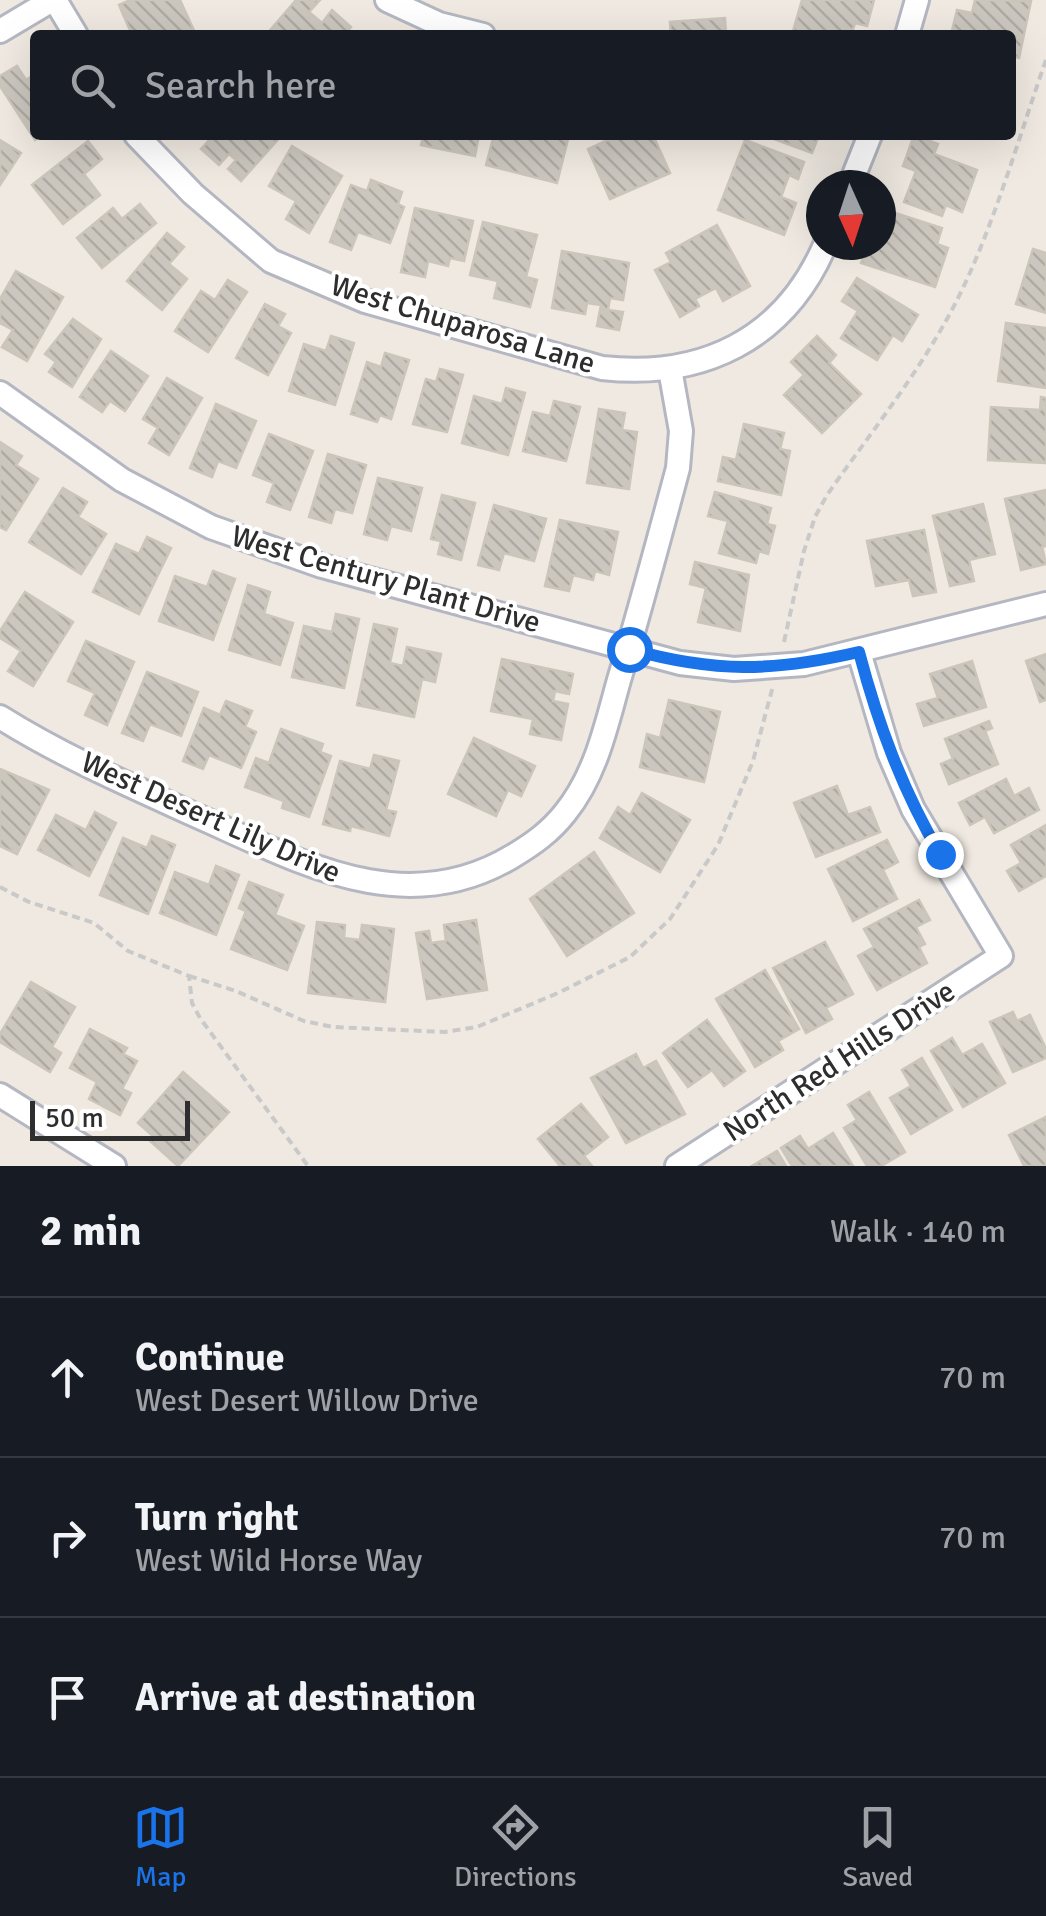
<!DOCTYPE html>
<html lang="en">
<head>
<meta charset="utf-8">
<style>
  body { margin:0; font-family:Signika,sans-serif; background:#242831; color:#f1f3f6 }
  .compass { position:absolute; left:806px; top:170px; width:90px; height:90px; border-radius:50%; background:#171b24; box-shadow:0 10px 40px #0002; rotate:177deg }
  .scale { position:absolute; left:30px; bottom:25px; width:160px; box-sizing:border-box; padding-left:10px; border:5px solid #2e2e2e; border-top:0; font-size:28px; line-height:35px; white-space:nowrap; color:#2e2e2e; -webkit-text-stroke:8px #fff; paint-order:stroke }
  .stop { position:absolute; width:30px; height:30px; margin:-22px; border:8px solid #1a73e8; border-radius:50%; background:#fff }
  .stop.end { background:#1a73e8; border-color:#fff; box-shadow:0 2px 10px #0008 }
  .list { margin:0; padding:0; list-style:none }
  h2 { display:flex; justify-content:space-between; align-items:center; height:130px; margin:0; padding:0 40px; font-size:42px }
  h2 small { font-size:32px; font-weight:400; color:#9ea1a6 }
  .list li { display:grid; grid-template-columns:65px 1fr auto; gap:30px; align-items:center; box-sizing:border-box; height:160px; padding:0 40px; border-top:2px solid #363941 }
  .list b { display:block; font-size:38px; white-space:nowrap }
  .list p { margin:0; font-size:32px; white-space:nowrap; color:#9ea1a6 }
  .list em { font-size:32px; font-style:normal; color:#9ea1a6 }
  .icon { flex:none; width:55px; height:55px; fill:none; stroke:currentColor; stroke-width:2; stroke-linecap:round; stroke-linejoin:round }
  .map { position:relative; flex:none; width:1046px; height:1166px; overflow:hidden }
  .search { position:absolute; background:#171b24; box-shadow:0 10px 40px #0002; left:30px; right:30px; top:30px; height:110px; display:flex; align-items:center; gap:25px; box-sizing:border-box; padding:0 35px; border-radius:10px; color:#9ea1a6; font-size:38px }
  .sheet { height:610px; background:#171b24 }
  nav { display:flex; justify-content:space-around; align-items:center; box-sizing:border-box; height:140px; border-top:2px solid #363941; background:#171b24; font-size:28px; color:#9ea1a6 }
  nav a { display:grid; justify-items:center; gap:5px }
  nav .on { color:#1a73e8 }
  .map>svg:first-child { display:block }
</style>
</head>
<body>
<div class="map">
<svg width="1046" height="1166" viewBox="0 0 1046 1166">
  <defs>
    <pattern id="building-back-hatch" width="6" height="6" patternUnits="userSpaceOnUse" patternTransform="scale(2.5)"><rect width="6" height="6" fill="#cbc7bf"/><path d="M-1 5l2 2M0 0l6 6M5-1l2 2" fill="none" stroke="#afaba4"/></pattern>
  </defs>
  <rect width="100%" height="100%" fill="#efe9e1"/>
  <g fill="url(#building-back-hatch)" stroke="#cbc5ba" stroke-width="2.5">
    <polygon points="130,0 180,0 196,35 132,35 119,5"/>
    <polygon points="296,0 320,0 309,12 322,23 332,10 351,27 344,35 266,35"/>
    <polygon points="802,0 874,0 867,26 855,23 851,35 792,35"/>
    <polygon points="975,0 1031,1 1019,58 1011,56 1011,35 951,35 957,10 972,13"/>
    <polygon points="725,18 726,35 671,35 670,22"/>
    <polygon points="17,66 26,80 35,74 35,135 42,135 35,140 0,86 0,76"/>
    <polygon points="214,135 282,135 241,181 228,169 236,160 229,154 219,165 201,149"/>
    <polygon points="424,135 479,135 475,156 421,145"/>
    <polygon points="494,135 569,135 557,183 486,165"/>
    <polygon points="610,135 653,135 670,173 610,199 588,149 612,138"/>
    <polygon points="763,135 819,135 812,153"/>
    <polygon points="914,135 938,144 934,154 977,170 962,212 946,205 942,216 904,202 916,171 903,166"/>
    <polygon points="0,140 21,153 0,185"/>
    <polygon points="745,140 804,162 798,179 789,175 781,197 796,203 784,235 718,210"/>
    <polygon points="88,141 102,159 84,174 100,195 63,224 32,185"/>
    <polygon points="292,146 342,176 309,233 286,219 296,201 269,186"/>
    <polygon points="371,180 402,192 398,204 404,207 390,243 358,232 351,250 330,242 351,185 367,191"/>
    <polygon points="140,204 156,223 102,268 77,238 113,208 122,219"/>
    <polygon points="415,208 473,221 464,261 450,258 448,266 428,261 425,277 401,272"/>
    <polygon points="895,213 942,228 937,244 948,248 935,287 861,263 867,245 881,245 881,239 886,240"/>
    <polygon points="483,222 537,235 526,277 537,280 530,307 494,298 498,281 470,275"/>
    <polygon points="717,225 750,286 723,301 716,288 695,299 699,306 680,317 655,270 671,262 666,253"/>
    <polygon points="167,233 184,247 169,264 187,279 162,310 127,281"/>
    <polygon points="1033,249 1046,253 1046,313 1016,304"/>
    <polygon points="562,251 629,263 623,300 610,298 608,310 623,312 619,330 597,326 601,305 587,303 585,314 552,308"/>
    <polygon points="16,271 63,297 27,361 2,347 13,330 0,323 0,299"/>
    <polygon points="857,278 918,315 902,341 893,335 877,360 841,338 858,311 842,301"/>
    <polygon points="228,280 247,292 208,352 175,331 201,291 215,300"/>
    <polygon points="265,304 285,314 278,326 291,333 268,375 236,358"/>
    <polygon points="73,319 101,339 72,387 49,372 56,362 45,354"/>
    <polygon points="1006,323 1046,328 1046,388 998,381"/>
    <polygon points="331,336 354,343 335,405 289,391 304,344 326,351"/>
    <polygon points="817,336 836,355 829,363 861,394 822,433 784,395 804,375 791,362"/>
    <polygon points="111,351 148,376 125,411 110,401 102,412 80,397"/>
    <polygon points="385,353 409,360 391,419 380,415 377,422 351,414 367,362 381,367"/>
    <polygon points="440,369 463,375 447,432 413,424 426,379 436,382"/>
    <polygon points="167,378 202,398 169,455 149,443 158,428 143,419"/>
    <polygon points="506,388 525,393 508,455 462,443 474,396 502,404"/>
    <polygon points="1041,397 1046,398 1046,463 988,460 991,407 1040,410"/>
    <polygon points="554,401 580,407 566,461 523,451 533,412 550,416"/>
    <polygon points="216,404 256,421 236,468 218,461 212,477 190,468"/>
    <polygon points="599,409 625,413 622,430 637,432 629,489 587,483"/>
    <polygon points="744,424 784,433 780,449 790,451 781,495 718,481 723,457 736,460"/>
    <polygon points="269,434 313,451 290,510 267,502 274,483 253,475"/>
    <polygon points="0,442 22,456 16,465 38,479 6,530 0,527"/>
    <polygon points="328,454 366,465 352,513 335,509 331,523 309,517"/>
    <polygon points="378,478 422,488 411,531 391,526 387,540 364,534"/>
    <polygon points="63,488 87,502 78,517 106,534 81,574 29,542"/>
    <polygon points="1046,490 1046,546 1042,547 1046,564 1021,570 1005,499"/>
    <polygon points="715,492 771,508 767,524 775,526 768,554 759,551 756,563 719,553 728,521 708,516"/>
    <polygon points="442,495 475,503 461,560 438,554 441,541 431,539"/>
    <polygon points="983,504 995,554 969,560 974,581 950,586 933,516"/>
    <polygon points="494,505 546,519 534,561 504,553 499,570 478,565"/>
    <polygon points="560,520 618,532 609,575 595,571 593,580 573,575 569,591 545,586"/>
    <polygon points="924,530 936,592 913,596 909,580 876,586 867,541"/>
    <polygon points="147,537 171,548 139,614 93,592 116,544 139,554"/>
    <polygon points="695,562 749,575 740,631 698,622 706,588 690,584"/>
    <polygon points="213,571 235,579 213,640 159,621 175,576 207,587"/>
    <polygon points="248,585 270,592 264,614 293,623 280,665 229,650"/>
    <polygon points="25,592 73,622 33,686 8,671 21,651 0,638 0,631"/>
    <polygon points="336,614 359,619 344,688 292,677 304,626 332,632"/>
    <polygon points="374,624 397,629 390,663 403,666 407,647 441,654 435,682 422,679 414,717 357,705"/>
    <polygon points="86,641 134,662 107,725 85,715 95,693 68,681"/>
    <polygon points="1046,654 1046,700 1040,702 1026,661"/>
    <polygon points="502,659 573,674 569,694 555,691 553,701 568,704 561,740 530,734 533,719 491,711"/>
    <polygon points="972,661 986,707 924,726 917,704 938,698 930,674"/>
    <polygon points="147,672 198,692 181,736 150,724 143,741 122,733"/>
    <polygon points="669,700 720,712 704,782 640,767 647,734 660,738"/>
    <polygon points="226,701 252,711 245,727 256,732 241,768 209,755 203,769 183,761 204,708 220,715"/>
    <polygon points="989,721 992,728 985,731 998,764 949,784 941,764 953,759 945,739"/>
    <polygon points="281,729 323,744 320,752 331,756 309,817 282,808 284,801 245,787 256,758 269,763"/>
    <polygon points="474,738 535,766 521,796 508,790 496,816 448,794"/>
    <polygon points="374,755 399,761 386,810 396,812 389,836 351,826 350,831 323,824 340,761 370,769"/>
    <polygon points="0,769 49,790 17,854 0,846"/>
    <polygon points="1006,779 1014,796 1029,788 1039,810 994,833 985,817 970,825 959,803"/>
    <polygon points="837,786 848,815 870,807 880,832 816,857 794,803"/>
    <polygon points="642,793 690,820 660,872 600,838 618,807 630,815"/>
    <polygon points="95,812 116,823 89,876 38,850 56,815 86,830"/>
    <polygon points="1046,825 1046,876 1019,891 1007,871 1021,863 1011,845"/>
    <polygon points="152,836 175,845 148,914 100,895 123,838 147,848"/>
    <polygon points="887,840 898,862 883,870 897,899 853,921 828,869"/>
    <polygon points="594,852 634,913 567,956 530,899"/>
    <polygon points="216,866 239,875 216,935 160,913 175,872 209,885"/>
    <polygon points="249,882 283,895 275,915 304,926 287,970 231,949 246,911 239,908"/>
    <polygon points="919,900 930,920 916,927 925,944 919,947 927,963 877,990 858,956 874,947 864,929"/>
    <polygon points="476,920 487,990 427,999 416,933 429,931 431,943 446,941 444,925"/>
    <polygon points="317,922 345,925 344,938 360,940 362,925 394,929 385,1002 308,993"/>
    <polygon points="825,942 853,994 826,1008 832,1019 806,1033 773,968"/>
    <polygon points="765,970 799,1029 778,1041 783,1050 755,1067 716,999"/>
    <polygon points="31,982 75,1007 52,1047 61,1053 50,1072 0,1042 0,1034"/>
    <polygon points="1013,1012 1017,1021 1030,1015 1046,1049 1046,1058 1013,1072 990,1022"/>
    <polygon points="707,1020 745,1071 724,1086 712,1070 688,1087 663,1053"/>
    <polygon points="90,1029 127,1048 123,1054 137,1061 122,1089 131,1093 120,1115 89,1099 97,1082 70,1068"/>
    <polygon points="952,1038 962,1055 982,1044 1005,1083 963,1107 931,1051"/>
    <polygon points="636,1054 643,1068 656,1061 685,1114 626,1143 591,1078"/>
    <polygon points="922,1058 952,1110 911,1134 890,1098 911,1086 902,1070"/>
    <polygon points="183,1072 229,1112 178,1166 150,1141 154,1137 138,1123"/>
    <polygon points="869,1092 905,1152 881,1166 867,1166 844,1128 857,1120 848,1105"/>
    <polygon points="581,1104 608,1137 584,1156 592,1166 560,1166 538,1139"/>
    <polygon points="1046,1117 1046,1166 1024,1166 1009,1135"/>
    <polygon points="833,1133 853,1166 792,1166 781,1148 800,1136 808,1149"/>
    <polygon points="777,1151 786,1166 752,1166"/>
  </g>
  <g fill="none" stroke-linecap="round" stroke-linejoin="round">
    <defs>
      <g id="street">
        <polyline points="55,0 76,35"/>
        <polyline points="387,0 439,24 483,35"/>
        <polyline points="0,31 52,0"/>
        <polyline points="907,35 917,0"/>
        <path d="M136,135L193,194L271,261L365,301L602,368C702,379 784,340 825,245"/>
        <polyline points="850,185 870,135"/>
        <polyline points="0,393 122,480 211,527 322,566 680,663 734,669 804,664 1046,604"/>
        <path d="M0,717C62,756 131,786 197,816C299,861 404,922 513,856C533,844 550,832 565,813C596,775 606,726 619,680C640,610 659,539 678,468L681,431L670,369"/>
        <polyline points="0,1095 114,1166"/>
        <polyline points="677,1166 1001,956 913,809 889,753 859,652"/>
      </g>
    </defs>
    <use href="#street" stroke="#b4b7c1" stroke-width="28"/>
    <g stroke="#c9c9c9" stroke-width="4" stroke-dasharray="8 5" stroke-linecap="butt">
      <path d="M784,642L804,551L815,517L827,495C871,432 920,372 955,304C993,230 1018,139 1046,60"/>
      <polyline points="0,887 29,902 94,923 128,951 189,976 192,1003 200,1018 308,1166"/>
      <polyline points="189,976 236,991 304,1021 333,1027 445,1032 477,1027 558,993 630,957 670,919 718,845 753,761 773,686"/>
    </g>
    <use href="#street" stroke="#fff" stroke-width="22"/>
  </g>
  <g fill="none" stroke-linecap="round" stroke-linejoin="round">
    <path stroke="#1a73e8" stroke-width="12" d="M629,649C715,673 772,672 859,652C878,724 902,789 940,854"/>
  </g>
  <g text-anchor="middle" stroke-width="8" stroke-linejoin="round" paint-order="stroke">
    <g font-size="30" fill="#2e2e2e" stroke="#fff">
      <text transform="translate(463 324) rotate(17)" y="10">West Chuparosa Lane</text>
      <text transform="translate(386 579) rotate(16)" y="10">West Century Plant Drive</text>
      <text transform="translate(211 817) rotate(24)" y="10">West Desert Lily Drive</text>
      <text transform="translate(839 1061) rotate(-33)" y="10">North Red Hills Drive</text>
    </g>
  </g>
</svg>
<svg class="compass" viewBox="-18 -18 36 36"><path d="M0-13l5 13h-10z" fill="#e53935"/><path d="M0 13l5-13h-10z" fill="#9ea1a6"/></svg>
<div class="scale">50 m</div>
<div class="stop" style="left:629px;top:649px"></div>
<div class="stop end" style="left:940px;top:854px"></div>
<div class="search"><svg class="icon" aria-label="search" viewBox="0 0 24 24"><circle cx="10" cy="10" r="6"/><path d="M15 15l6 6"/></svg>Search here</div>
</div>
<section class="sheet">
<h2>2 min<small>Walk · 140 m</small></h2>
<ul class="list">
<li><svg class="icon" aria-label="ahead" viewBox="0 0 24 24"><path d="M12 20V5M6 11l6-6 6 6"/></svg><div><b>Continue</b><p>West Desert Willow Drive</p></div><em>70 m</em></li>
<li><svg class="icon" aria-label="right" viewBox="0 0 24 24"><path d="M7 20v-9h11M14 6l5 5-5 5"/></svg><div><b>Turn right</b><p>West Wild Horse Way</p></div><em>70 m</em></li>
<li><svg class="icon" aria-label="arrive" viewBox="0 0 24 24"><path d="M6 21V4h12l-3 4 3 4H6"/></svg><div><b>Arrive at destination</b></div></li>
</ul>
</section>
<nav>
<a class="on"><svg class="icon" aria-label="map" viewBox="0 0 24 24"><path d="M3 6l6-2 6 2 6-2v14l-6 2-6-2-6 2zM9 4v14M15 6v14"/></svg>Map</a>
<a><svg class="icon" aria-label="directions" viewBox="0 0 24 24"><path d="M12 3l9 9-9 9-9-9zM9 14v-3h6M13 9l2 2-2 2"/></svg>Directions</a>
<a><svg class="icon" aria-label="saved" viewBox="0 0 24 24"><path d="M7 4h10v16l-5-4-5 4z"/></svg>Saved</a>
</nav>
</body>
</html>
